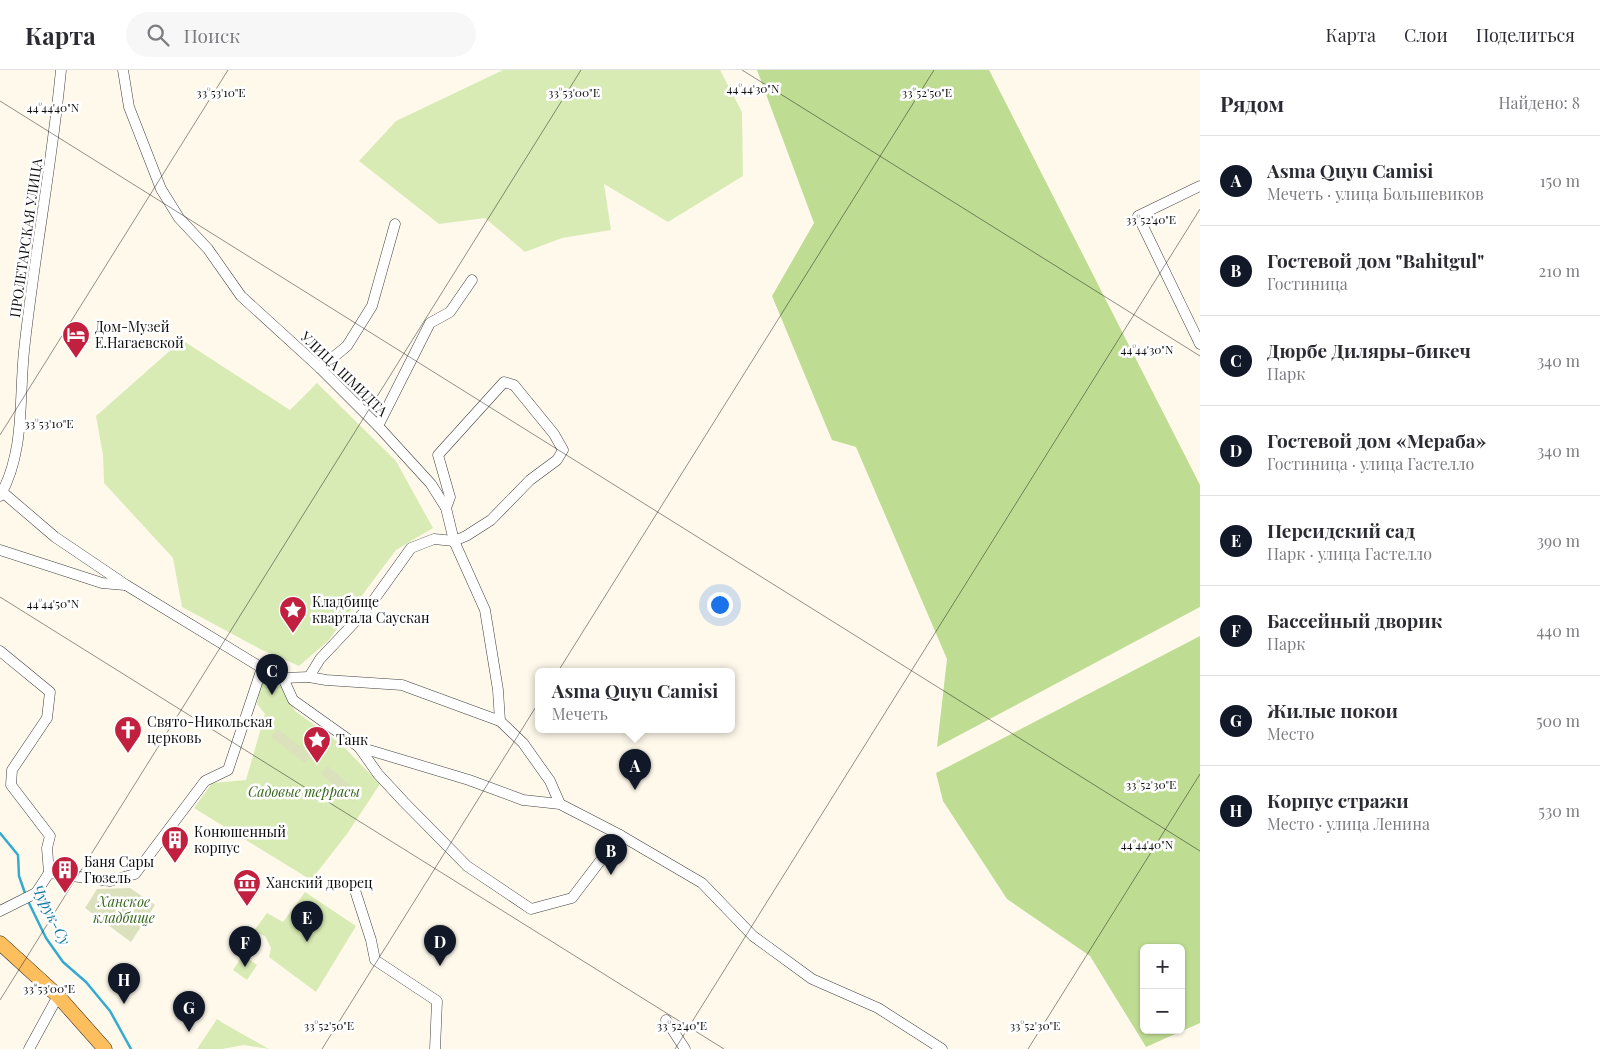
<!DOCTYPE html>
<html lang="ru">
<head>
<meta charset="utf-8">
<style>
  body { margin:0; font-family:"Playfair Display",serif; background:#f7f7f7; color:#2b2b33 }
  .controls { position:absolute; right:15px; bottom:15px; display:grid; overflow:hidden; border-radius:8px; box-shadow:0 1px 4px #0004 }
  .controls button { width:45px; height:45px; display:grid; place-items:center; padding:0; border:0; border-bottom:1px solid #e1e1e2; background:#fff; color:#2b2b33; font:25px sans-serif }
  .you { position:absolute; left:719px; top:534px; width:18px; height:18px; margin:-12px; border:4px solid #fff; border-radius:50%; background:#1a73e8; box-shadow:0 0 0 8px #1a73e833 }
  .badge { display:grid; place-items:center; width:32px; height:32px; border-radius:50%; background:#111827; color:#fff; font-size:16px; font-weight:700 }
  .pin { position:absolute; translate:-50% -41px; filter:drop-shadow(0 1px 2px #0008) }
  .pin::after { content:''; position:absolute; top:26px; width:18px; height:15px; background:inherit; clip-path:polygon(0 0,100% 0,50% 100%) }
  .popup { position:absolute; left:535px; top:598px; width:200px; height:65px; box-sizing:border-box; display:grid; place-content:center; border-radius:8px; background:#fff; filter:drop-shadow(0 1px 4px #0005); font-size:16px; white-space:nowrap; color:#7c7c81 }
  .popup b { font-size:19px; color:#2b2b33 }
  .popup::after { content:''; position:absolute; left:50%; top:100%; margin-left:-10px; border:10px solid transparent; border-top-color:#fff }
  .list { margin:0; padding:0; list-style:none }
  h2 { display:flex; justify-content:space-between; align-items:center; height:65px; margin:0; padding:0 20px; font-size:21px }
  h2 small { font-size:16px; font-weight:400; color:#7c7c81 }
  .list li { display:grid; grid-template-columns:32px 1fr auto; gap:15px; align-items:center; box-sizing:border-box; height:90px; padding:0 20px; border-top:1px solid #e1e1e2 }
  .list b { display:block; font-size:19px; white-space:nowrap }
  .list p { margin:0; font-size:16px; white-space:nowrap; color:#7c7c81 }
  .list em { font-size:16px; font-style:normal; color:#7c7c81 }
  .icon { flex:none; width:28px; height:28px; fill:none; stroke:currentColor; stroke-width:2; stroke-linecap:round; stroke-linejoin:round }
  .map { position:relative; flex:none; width:1200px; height:979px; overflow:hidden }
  header { display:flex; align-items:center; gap:30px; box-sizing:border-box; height:70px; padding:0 25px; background:#fff; border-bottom:1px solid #e1e1e2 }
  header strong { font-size:24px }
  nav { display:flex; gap:28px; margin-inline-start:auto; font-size:18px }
  .search { width:350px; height:45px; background:#f7f7f7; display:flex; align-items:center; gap:12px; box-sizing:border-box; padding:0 18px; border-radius:28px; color:#7c7c81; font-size:19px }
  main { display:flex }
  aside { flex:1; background:#fff }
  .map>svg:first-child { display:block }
</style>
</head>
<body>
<header>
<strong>Карта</strong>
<div class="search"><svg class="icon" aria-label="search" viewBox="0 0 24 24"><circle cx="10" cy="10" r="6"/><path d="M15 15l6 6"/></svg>Поиск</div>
<nav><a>Карта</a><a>Слои</a><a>Поделиться</a></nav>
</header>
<main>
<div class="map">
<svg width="1200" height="979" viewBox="0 0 1200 979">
  <rect width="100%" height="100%" fill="#fff9ec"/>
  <g fill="#d9ebb5">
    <polygon points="503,0 720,0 742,42 743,106 668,152 604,114 611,160 562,168 525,182 485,148 439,154 359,91 396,51"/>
    <polygon points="182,270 290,340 317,313 396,391 433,458 396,480 328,571 299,596 260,579 182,537 173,488 104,413 103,385 96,346"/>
    <polygon points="268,606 282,615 295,641 341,674 380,714 347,764 311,810 194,738 212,713 246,710 265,644 257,634 262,612"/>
    <polygon points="305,822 356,856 316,922 269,887 271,878 265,866 253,862 267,843 283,852"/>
    <polygon points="243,885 257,895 247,910 233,900"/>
    <polygon points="217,949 223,953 269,979 244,975 222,979 197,979"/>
  </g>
  <g fill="#bfdc93" fill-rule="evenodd">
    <polygon points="757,0 989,0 1200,415 1200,537 937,677 947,589 856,377 832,370 772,226 814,153"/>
    <path d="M1200,566V953L1146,977L1090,886L1007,829L943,731L936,703ZM1144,878H1181V960H1144Z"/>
  </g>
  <g fill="#dbe1bd">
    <polygon points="278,659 311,685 305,693 271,667"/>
    <polygon points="328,696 360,724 353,732 321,704"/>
    <polygon points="130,818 155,835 131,872 85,838 97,819"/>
  </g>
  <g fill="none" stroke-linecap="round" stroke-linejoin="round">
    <g stroke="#33aad2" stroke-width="2.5">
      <polyline points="0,763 18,785 19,806 26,826"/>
      <polyline points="28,831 46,868 63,892 86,912 110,941 131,979"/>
    </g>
    <defs>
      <g id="minor">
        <polyline points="123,0 129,37 161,119 179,148 208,179 241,226 320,298 378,356 431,414 446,438 454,471 485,540 498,620 500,651"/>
        <polyline points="1200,116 1138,146 1200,274"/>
        <polyline points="320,298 347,276 372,236 395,154"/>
        <polyline points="378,356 430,253 450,242 472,210"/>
        <polyline points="0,420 55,467 126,515 262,598 283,608 293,630 359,677 469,710 523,730 560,734 620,765 702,813 753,866 812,909 878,938 942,979"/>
        <path d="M0,426C25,382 19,330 24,281C34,187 52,94 61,0"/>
        <polyline points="0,480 102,513 125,515"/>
        <polyline points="0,581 50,622 47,648 12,700 11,715 50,766 47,778 49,803"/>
        <polyline points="309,607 320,589 368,538 411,478 434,469 454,471 466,466 491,450 530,410 557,390 563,380 554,364 514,315 504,312 438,385 450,427 446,438"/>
        <polyline points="283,608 309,607 326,610 402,615 500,651 523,673 550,711 560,734"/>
        <polyline points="359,677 378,704 404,732 467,796 531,839 572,828 620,765"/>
        <polyline points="49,803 110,811 135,804 205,711 228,700 262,598"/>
        <polyline points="353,814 371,870 375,890 437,931 435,979"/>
        <polyline points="0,841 36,823 49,803"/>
        <polyline points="666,950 685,979"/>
        <polyline points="29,979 58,926"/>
      </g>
      <polyline id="major" points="0,873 58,926 105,979"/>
    </defs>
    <use href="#minor" stroke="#404040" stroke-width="11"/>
    <use href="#major" stroke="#1e1e1e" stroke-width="15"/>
    <use href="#minor" stroke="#fff" stroke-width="10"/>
    <use href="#major" stroke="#fdbf5e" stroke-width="14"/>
  </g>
  <path fill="none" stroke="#0d0d0d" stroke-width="1" stroke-opacity="0.45" d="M742,0L1200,286M0,31L1200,781M0,365L228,0M0,527L724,979M0,930L581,0M322,979L934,0M675,979L1200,139M1028,979L1200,704"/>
  <defs>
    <symbol id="hotel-pin" viewBox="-11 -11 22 30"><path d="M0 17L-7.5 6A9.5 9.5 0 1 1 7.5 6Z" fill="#c2203f" stroke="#fff"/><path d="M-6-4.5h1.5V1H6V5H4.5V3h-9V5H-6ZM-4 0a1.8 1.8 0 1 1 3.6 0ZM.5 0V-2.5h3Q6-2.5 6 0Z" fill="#fff"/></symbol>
    <symbol id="sight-pin" viewBox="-11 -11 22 30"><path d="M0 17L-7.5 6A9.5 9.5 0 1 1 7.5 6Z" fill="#c2203f" stroke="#fff"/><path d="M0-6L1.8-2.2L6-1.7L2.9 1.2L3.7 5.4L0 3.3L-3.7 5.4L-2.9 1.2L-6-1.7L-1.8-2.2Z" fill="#fff"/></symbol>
    <symbol id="church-pin" viewBox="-11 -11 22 30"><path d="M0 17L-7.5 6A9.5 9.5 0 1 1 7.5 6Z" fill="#c2203f" stroke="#fff"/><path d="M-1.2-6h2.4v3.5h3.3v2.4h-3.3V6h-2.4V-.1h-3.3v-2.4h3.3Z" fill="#fff"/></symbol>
    <symbol id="building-pin" viewBox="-11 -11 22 30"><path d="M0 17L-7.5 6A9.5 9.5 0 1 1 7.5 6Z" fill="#c2203f" stroke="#fff"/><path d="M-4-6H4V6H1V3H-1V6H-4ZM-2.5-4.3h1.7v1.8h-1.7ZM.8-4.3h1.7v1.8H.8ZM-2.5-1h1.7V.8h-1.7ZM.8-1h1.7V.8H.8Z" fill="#fff"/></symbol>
    <symbol id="museum-pin" viewBox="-11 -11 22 30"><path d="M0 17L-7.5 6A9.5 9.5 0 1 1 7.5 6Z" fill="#c2203f" stroke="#fff"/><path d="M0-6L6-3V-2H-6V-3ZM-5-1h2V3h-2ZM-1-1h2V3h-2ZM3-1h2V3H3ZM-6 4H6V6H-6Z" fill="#fff"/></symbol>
  </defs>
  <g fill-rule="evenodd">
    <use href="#hotel-pin" x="60" y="249" width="32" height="43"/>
    <use href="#sight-pin" x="277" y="524" width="32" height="43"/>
    <use href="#church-pin" x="112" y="644" width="32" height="43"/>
    <use href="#sight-pin" x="301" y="654" width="32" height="43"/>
    <use href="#building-pin" x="159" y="754" width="32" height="43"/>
    <use href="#building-pin" x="49" y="784" width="32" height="43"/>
    <use href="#museum-pin" x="231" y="797" width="32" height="43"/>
  </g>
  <g text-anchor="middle" stroke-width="5" stroke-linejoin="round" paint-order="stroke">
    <g font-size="14" fill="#0d0d0d" stroke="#fff">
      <text transform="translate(26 168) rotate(-82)" y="5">ПРОЛЕТАРСКАЯ УЛИЦА</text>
      <text transform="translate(344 304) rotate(44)" y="5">УЛИЦА ШМИДТА</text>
    </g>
    <g font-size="14" fill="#0d0d0d" stroke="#fff" text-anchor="start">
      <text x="95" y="262">Дом-Музей<tspan x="95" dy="16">Е.Нагаевской</tspan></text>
      <text x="312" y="537">Кладбище<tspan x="312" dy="16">квартала Саускан</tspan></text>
      <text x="147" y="657">Свято-Никольская<tspan x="147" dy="16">церковь</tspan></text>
      <text x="336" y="675">Танк</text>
      <text x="194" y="767">Конюшенный<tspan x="194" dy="16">корпус</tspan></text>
      <text x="84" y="797">Баня Сары<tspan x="84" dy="16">Гюзель</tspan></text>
      <text x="266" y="818">Ханский дворец</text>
    </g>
    <g font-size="14" font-style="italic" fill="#36671b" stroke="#fff">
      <text x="304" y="727">Садовые террасы</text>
      <text x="124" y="837">Ханское<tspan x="124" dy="16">кладбище</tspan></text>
    </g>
    <g font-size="15" font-style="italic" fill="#1279a3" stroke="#fff">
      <text transform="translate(51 845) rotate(63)" y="5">Чурук-Су</text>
    </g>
  </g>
  <g font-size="12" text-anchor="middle" fill="#0d0d0d" stroke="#fff" stroke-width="5" stroke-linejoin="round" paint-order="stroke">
    <text x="753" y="23">44°44'30"N</text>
    <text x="221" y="27">33°53'10"E</text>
    <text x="574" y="27">33°53'00"E</text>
    <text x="927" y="27">33°52'50"E</text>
    <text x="53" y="42">44°44'40"N</text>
    <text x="1151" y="154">33°52'40"E</text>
    <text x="1147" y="284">44°44'30"N</text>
    <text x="49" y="358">33°53'10"E</text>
    <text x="53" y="538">44°44'50"N</text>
    <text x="1151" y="719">33°52'30"E</text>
    <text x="1147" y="779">44°44'40"N</text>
    <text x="49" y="923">33°53'00"E</text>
    <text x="329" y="960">33°52'50"E</text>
    <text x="682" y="960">33°52'40"E</text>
    <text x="1035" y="960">33°52'30"E</text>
  </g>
</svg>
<div class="controls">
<button>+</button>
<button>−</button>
</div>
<div class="you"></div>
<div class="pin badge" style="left:635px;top:720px">A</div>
<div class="popup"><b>Asma Quyu Camisi</b>Мечеть</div>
<div class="pin badge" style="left:611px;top:805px">B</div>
<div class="pin badge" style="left:272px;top:625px">C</div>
<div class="pin badge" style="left:440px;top:896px">D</div>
<div class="pin badge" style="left:307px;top:872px">E</div>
<div class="pin badge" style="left:245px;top:897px">F</div>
<div class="pin badge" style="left:189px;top:962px">G</div>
<div class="pin badge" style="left:124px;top:934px">H</div>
</div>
<aside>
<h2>Рядом<small>Найдено: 8</small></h2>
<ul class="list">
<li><span class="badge">A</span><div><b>Asma Quyu Camisi</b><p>Мечеть · улица Большевиков</p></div><em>150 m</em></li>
<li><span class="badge">B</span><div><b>Гостевой дом &quot;Bahitgul&quot;</b><p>Гостиница</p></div><em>210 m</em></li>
<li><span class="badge">C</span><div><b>Дюрбе Диляры-бикеч</b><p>Парк</p></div><em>340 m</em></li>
<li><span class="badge">D</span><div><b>Гостевой дом «Мераба»</b><p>Гостиница · улица Гастелло</p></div><em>340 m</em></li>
<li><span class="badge">E</span><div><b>Персидский сад</b><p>Парк · улица Гастелло</p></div><em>390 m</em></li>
<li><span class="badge">F</span><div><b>Бассейный дворик</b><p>Парк</p></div><em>440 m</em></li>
<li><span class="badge">G</span><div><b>Жилые покои</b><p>Место</p></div><em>500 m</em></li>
<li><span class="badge">H</span><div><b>Корпус стражи</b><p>Место · улица Ленина</p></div><em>530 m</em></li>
</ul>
</aside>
</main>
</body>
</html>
